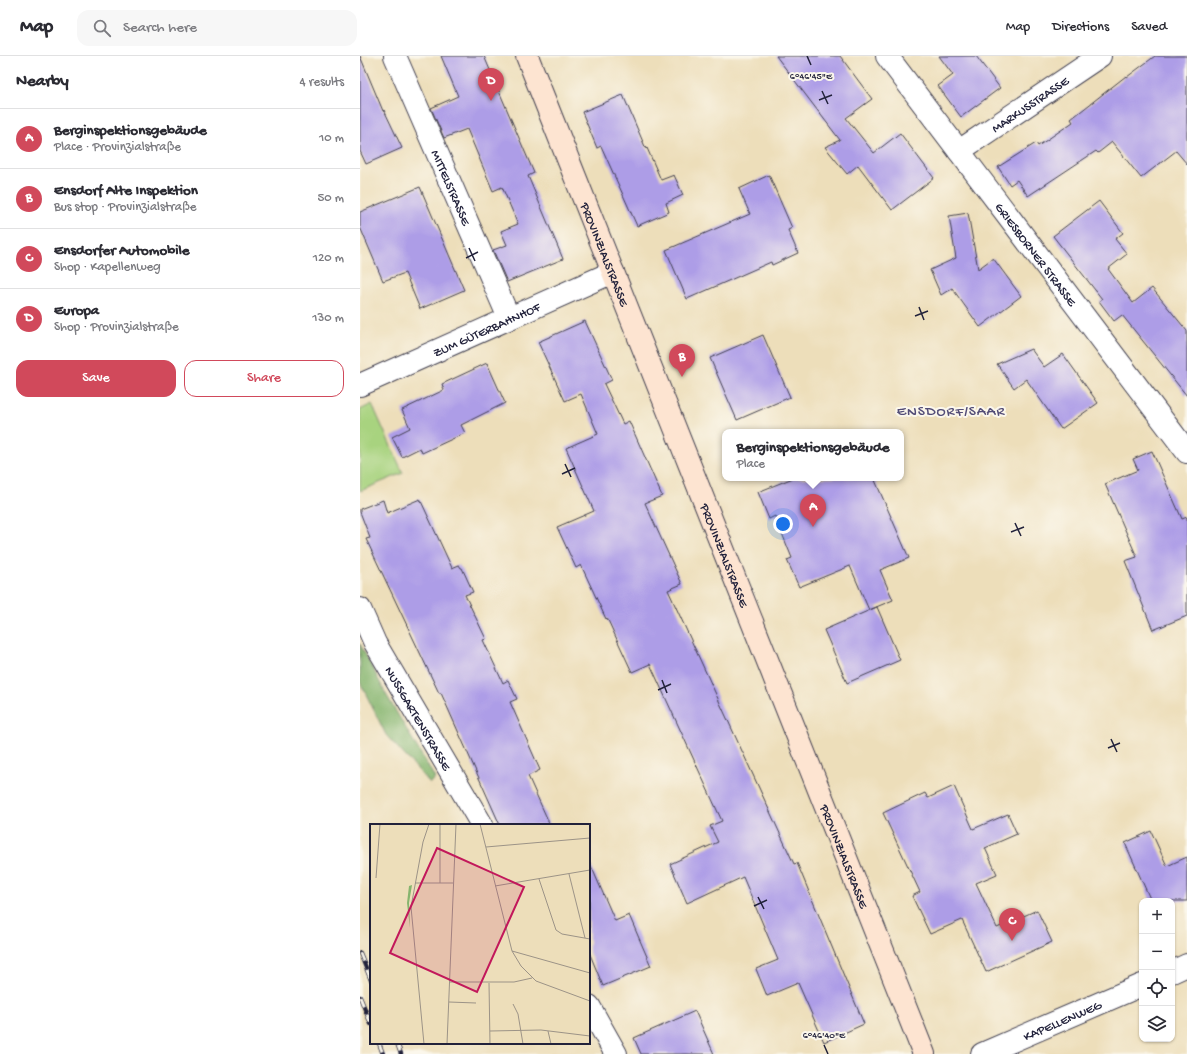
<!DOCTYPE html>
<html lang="en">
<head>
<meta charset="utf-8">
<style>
  body { margin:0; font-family:"Gochi Hand",sans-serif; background:#f7f7f7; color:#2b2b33 }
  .controls { position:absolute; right:12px; bottom:12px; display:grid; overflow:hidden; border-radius:8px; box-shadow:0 1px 3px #0004 }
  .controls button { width:36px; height:36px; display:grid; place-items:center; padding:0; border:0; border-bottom:1px solid #e1e1e2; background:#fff; color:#2b2b33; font:20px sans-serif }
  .you { position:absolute; left:423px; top:468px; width:14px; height:14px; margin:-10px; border:3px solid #fff; border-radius:50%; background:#1a73e8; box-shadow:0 0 0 6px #1a73e833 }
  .badge { display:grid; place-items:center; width:26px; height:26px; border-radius:50%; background:#d1495b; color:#fff; font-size:13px; font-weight:700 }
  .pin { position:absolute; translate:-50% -33px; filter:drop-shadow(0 1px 2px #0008) }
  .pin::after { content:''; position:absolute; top:21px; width:14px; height:12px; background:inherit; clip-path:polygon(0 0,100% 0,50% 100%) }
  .popup { position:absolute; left:362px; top:373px; width:182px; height:52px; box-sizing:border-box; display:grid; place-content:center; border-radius:8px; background:#fff; filter:drop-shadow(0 1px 3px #0005); font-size:13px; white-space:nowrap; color:#7c7c81 }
  .popup b { font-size:15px; color:#2b2b33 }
  .popup::after { content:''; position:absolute; left:50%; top:100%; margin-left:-8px; border:8px solid transparent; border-top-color:#fff }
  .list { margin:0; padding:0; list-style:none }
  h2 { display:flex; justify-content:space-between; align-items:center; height:52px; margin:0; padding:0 16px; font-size:17px }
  h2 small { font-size:13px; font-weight:400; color:#7c7c81 }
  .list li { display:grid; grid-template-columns:26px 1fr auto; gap:12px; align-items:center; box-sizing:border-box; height:60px; padding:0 16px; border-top:1px solid #e1e1e2 }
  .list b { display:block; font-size:15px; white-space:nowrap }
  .list p { margin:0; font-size:13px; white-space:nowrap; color:#7c7c81 }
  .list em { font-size:13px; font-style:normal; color:#7c7c81 }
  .actions { display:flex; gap:8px; padding:12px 16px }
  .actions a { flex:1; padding:9px 0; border:1px solid #d1495b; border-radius:12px; text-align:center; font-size:14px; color:#d1495b }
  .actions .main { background:#d1495b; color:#fff }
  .icon { flex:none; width:22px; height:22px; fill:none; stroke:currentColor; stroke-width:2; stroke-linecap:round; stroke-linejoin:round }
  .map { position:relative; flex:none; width:827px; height:998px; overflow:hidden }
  header { display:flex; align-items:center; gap:24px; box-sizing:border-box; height:56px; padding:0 20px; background:#fff; border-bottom:1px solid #e1e1e2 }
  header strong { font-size:19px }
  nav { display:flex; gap:22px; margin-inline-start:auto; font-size:14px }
  .search { width:280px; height:36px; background:#f7f7f7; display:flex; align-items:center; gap:10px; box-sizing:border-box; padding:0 14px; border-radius:12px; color:#7c7c81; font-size:15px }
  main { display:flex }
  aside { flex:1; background:#fff }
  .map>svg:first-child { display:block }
</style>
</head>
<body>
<header>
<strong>Map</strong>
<div class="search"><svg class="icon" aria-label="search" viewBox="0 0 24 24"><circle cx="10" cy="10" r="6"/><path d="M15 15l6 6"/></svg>Search here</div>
<nav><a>Map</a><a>Directions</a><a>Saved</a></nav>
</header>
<main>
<aside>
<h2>Nearby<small>4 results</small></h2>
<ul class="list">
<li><span class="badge">A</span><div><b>Berginspektionsgebäude</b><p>Place · Provinzialstraße</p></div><em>10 m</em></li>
<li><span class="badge">B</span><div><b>Ensdorf Alte Inspektion</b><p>Bus stop · Provinzialstraße</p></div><em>50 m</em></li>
<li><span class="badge">C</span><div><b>Ensdorfer Automobile</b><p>Shop · Kapellenweg</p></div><em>120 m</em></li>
<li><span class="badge">D</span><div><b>Europa</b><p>Shop · Provinzialstraße</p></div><em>130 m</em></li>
</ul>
<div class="actions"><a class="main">Save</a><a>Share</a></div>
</aside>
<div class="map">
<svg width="827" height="998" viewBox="0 0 827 998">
  <rect width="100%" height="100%" fill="#fbf7ec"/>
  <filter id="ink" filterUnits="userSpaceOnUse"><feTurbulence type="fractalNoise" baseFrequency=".025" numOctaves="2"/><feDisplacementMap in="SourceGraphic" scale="8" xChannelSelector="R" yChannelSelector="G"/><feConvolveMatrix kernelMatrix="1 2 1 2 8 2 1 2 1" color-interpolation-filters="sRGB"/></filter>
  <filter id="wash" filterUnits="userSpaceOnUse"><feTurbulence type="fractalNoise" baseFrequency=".012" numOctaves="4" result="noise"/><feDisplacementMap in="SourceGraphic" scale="16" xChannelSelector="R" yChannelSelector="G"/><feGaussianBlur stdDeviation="0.9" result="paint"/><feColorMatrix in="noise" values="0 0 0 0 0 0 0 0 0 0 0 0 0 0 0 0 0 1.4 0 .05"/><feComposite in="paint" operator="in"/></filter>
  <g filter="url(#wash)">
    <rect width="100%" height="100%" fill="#eddeba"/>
    <polygon fill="#a8d37f" stroke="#657a5d" points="12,348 43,417 0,435 0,354"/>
    <polygon fill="#86b56e" stroke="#546c54" points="0,588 27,640 75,722 70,727 26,679 0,626"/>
    <g id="blocks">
      <g fill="#ad9de7">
        <polygon points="0,0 23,55 24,54 42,92 6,108 0,95"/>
        <polygon points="81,0 124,0 174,117 168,120 203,203 147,226 133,194 147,189 141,175 158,168 142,131 133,135 107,73 84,82 71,52 98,40"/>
        <polygon points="416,0 480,0 512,43 486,62 514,97 540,77 574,122 532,154 498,109 487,118 465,91 480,84"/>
        <polygon points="579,0 616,0 640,32 601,61 578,30 593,19"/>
        <polygon points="795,0 827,0 827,108 816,95 781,122 752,86 738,97 736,95 668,140 657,124 650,129 638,111 676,87 678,90 713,66 711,63 766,20 767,21"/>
        <polygon points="263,39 286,93 287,92 301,124 314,119 323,139 306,147 309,156 277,170 241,90 237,92 222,56"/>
        <polygon points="409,119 432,172 428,174 438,197 412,209 411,206 327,243 306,194 390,158 379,133"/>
        <polygon points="60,131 104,234 60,253 45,217 23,225 0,171 0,156"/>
        <polygon points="739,145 763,177 755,183 767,198 748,213 773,247 792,232 827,275 827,340 762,259 754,265 739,245 742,243 693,180"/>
        <polygon points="608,157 618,213 633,202 661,240 620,271 592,232 581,239 570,214 596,202 589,160"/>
        <polygon points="225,265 252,324 244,328 263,368 269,365 302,440 285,447 322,528 308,534 434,808 437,807 504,968 464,986 438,927 407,940 396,913 418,904 383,821 327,847 310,808 358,786 350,770 362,765 290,608 272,616 247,562 246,563 221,509 216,512 197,471 234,455 206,392 238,378 221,338 205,345 178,286"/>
        <polygon points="403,279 430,341 377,364 350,302"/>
        <polygon points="671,293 684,311 703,298 738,347 701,373 666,323 654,332 637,308"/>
        <polygon points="127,307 145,347 101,369 105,377 62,397 60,392 42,401 32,381 50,372 42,354 84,334 82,328"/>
        <polygon points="792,395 822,463 827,461 827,560 793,574 765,505 777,501 745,428 778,414 773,403"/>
        <polygon points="433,422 514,422 549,502 520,514 533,544 509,554 490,510 439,531 427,504 432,502 415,460 409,463 398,436"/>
        <polygon points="60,443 92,512 99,509 101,512 102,512 113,536 105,539 126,583 123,584 143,627 148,624 157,643 150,646 180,714 168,720 190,769 140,769 81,637 79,637 6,483 10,482 0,456 0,453 23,444 27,457"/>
        <polygon points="517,551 540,604 487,627 464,574"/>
        <polygon points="594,730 613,773 648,758 657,778 625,792 637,818 616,827 637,872 677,854 692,886 626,916 602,864 570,878 552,840 560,836 523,757 565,737 568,742"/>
        <polygon points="791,775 807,810 827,801 827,845 791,845 765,787"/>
        <polygon points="229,805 255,865 269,859 291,910 243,930 229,896"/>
        <polygon points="335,955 354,998 281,998 274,982"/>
      </g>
    </g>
  </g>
  <g filter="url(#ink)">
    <use href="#blocks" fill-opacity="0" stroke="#403e4e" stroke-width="1"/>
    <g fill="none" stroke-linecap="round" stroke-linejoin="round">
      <defs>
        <g id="street">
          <path id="s1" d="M35,0L149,262"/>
          <path id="s2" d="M527,0L827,396"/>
          <path id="s3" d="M599,95L740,0"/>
          <path id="s4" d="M0,329L253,216"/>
          <path id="s5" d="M0,553L15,587L122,769"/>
          <polyline points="812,916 827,909"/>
          <polyline points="229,950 256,998"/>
          <path id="s6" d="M622,998L782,929"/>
        </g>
        <g id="secondary">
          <path id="s7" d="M167,0L564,998"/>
        </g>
      </defs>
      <use href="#street" stroke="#403e4e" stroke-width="24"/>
      <use href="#secondary" stroke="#403e4e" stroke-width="24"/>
      <use href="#street" stroke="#fff" stroke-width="22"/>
      <use href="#secondary" stroke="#fde4d1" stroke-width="22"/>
      <defs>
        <g id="rail">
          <polyline points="0,897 11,924"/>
          <polyline points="0,941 11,968"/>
          <polyline points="19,987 23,998"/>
          <polyline points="37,987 41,998"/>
        </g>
      </defs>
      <use href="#rail" stroke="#22223b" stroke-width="4.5"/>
      <use href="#rail" stroke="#fbf7ec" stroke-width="3" stroke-dasharray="9" stroke-linecap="butt"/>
    </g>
  </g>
  <path fill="none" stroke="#22223b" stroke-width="1.5" d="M447,0L451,9M462,35L468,48M459,44L472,39M109,192L115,205M106,202L118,196M559,251L564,264M555,260L568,255M205,408L211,421M202,418L215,412M655,467L661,480M651,476L664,471M302,624L307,637M298,634L311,628M751,683L757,696M748,692L760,687M398,841L404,853M394,850L407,844M464,989L468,998"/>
  <g text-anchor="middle" stroke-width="4" stroke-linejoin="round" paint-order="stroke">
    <g font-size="13" fill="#22223b" stroke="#fbf7ec">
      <text dy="5" stroke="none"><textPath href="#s3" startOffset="85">MARKUSSTRASSE</textPath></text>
      <text dy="5" stroke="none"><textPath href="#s1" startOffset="143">MITTELSTRASSE</textPath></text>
      <text dy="5" stroke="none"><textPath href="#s7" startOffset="213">PROVINZIALSTRASSE</textPath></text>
      <text dy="5" stroke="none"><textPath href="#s2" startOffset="248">GRIESBORNER STRASSE</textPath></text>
      <text dy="5" stroke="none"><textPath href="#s4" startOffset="138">ZUM GÜTERBAHNHOF</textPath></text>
      <text dy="5" stroke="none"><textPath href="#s7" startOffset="537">PROVINZIALSTRASSE</textPath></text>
      <text dy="5" stroke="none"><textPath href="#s5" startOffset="124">NUSSGARTENSTRASSE</textPath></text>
      <text dy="5" stroke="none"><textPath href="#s7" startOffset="861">PROVINZIALSTRASSE</textPath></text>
      <text dy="5" stroke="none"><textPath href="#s6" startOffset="87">KAPELLENWEG</textPath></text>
    </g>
    <g font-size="15" letter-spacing="1" fill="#534d77" stroke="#fbf7ec">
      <text x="591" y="359">ENSDORF/SAAR</text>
    </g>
  </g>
  <g transform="translate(10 768)">
    <rect width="220" height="220" fill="#eddeba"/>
    <path d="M42,61L39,79L40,104L37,79L39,62Z" fill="#86b56e"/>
    <path fill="none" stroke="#9c9387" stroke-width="1" d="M110,0L142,127L151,142L166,157L220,177M116,23L220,14M199,50L215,114M6,54L10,0M169,55L186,106L192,110L220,115M45,59H83M70,59V0M125,62L220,46M142,127L220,149M79,158H144L162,154M119,159L120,220M79,178L106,179M143,180L148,190L153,220M120,207L171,206L220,212M178,207L181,220M54,220L41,83L53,18L59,0M77,220L86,0"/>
    <path fill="#c2185b" fill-opacity="0.15" stroke="#c2185b" stroke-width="2" d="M67,24L154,63L107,168L20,129Z"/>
    <rect width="220" height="220" fill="none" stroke="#22223b" stroke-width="2"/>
  </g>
  <g font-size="10" text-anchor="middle" fill="#22223b" stroke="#fbf7ec" stroke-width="4" stroke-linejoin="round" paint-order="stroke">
    <text x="451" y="23">6°46'45"E</text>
    <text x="464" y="982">6°46'40"E</text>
  </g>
</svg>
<div class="controls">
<button>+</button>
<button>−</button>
<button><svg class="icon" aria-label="locate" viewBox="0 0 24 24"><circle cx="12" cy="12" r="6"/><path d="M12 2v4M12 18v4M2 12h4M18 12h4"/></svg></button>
<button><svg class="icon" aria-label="layers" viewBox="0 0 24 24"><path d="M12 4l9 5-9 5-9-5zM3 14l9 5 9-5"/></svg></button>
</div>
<div class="you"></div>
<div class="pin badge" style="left:453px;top:471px">A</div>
<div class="popup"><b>Berginspektionsgebäude</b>Place</div>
<div class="pin badge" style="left:322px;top:321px">B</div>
<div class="pin badge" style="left:652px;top:885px">C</div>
<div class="pin badge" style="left:131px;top:45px">D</div>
</div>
</main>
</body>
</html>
